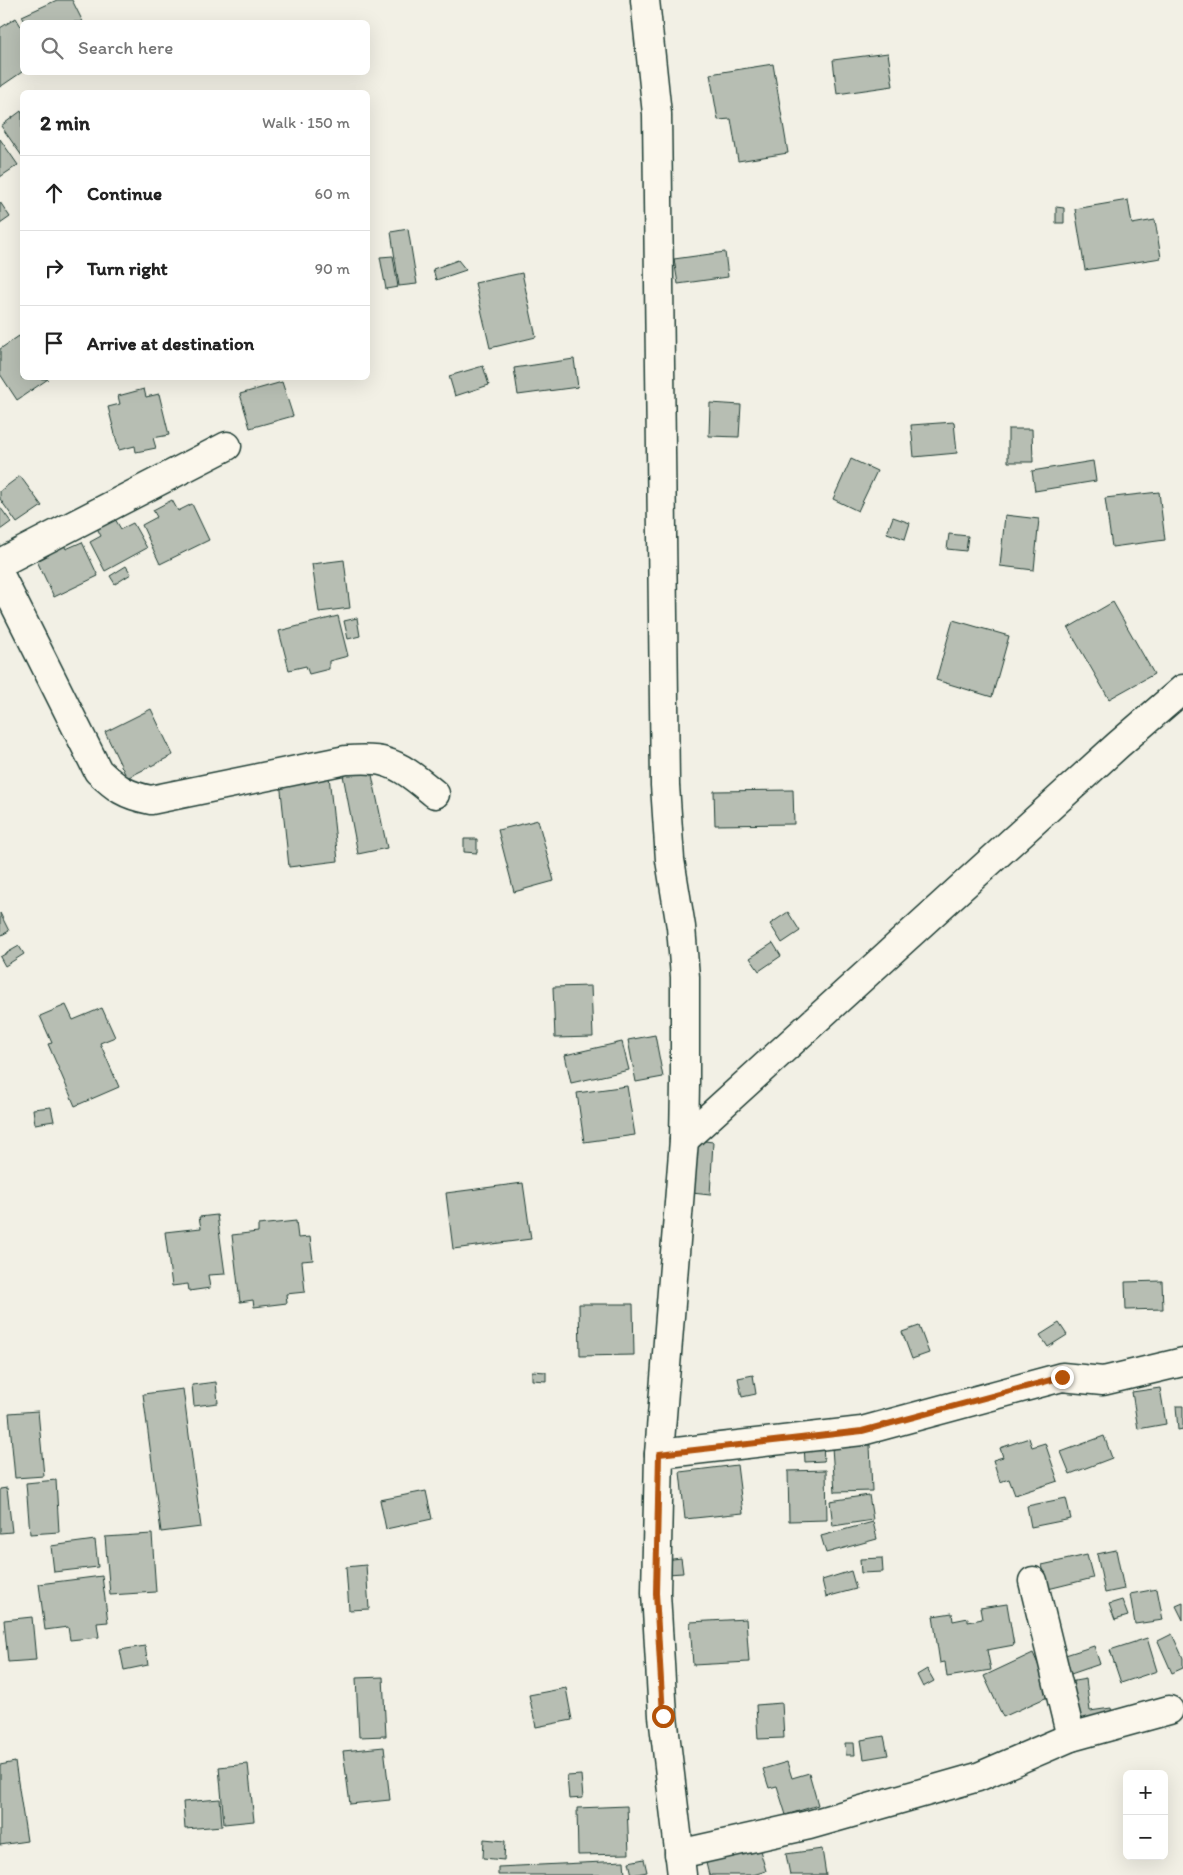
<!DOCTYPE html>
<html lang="en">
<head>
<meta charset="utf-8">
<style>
  body { margin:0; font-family:Itim,sans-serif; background:#f2f2f2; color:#222 }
  .controls { position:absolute; right:15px; bottom:15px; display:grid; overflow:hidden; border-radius:8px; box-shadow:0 5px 20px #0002 }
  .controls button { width:45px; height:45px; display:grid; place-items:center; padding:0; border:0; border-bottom:1px solid #e0e0e0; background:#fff; color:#222; font:25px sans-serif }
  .stop { position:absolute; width:15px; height:15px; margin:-11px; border:4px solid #b45309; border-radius:50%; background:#fff }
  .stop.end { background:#b45309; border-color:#fff; box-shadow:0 1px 5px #0008 }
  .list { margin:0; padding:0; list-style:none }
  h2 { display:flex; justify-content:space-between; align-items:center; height:65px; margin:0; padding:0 20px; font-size:21px }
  h2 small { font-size:16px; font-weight:400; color:#767676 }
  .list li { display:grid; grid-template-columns:32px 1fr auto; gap:15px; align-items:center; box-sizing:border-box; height:75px; padding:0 20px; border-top:1px solid #e0e0e0 }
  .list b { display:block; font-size:19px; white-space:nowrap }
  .list em { font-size:16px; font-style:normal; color:#767676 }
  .icon { flex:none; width:28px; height:28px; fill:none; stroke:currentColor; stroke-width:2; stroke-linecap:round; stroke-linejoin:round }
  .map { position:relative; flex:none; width:1183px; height:1875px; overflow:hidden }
  .search { position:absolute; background:#fff; box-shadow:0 5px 20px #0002; left:20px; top:20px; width:350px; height:55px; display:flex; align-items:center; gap:12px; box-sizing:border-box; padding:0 18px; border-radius:8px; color:#767676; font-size:19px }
  .panel { position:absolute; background:#fff; box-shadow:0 5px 20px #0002; left:20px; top:90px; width:350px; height:290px; border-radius:8px }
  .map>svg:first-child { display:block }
</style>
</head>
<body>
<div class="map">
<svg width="1183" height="1875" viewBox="0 0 1183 1875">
  <rect width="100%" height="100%" fill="#f2f0e5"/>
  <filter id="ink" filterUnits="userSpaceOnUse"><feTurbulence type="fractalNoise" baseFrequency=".02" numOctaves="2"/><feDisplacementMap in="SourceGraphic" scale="10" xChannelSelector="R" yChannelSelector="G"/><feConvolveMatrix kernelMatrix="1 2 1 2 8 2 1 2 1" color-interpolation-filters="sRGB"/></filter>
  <g filter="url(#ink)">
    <g fill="#b7beb3" stroke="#1f3d34">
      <polygon points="57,0 72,0 83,22 35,22 34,20 25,22 22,16"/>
      <polygon points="16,18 22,28 22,72 0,87 0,28"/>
      <polygon points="888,53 893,86 837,94 833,60"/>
      <polygon points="773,64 788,153 738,161 731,119 718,120 710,74"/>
      <polygon points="21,111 22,114 22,156 1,126"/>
      <polygon points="0,139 18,165 0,177"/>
      <polygon points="1128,200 1132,224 1155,220 1161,258 1085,270 1075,209"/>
      <polygon points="0,202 10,217 0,224"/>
      <polygon points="1056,207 1064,208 1064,223 1056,223"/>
      <polygon points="408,229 417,284 399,286 391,232"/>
      <polygon points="725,252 728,277 678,284 674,259"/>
      <polygon points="393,256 398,287 386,289 380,257"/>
      <polygon points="458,260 466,270 436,280 433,269"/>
      <polygon points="522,273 536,337 490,348 475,283"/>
      <polygon points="19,336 22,341 22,378 48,379 17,400 0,374 0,349"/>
      <polygon points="574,359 578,387 518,395 514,368"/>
      <polygon points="483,366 489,385 455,396 449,376"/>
      <polygon points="253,378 271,378 253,381"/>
      <polygon points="282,382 293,416 250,428 240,394"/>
      <polygon points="144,389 146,397 159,394 169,435 153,438 156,448 136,452 135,446 119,450 108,407 120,404 118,396"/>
      <polygon points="710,403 741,405 739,437 709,436"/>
      <polygon points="954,422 957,453 914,457 911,425"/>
      <polygon points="1008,429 1032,429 1033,462 1008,462"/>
      <polygon points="851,459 877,471 858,511 833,499"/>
      <polygon points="1093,461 1096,481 1035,491 1032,471"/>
      <polygon points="20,476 42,506 17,523 0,499 0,491"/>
      <polygon points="1159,492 1165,540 1112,547 1105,498"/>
      <polygon points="172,500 178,511 192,504 209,540 160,564 142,525 157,517 153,510"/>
      <polygon points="0,507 11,522 0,530"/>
      <polygon points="1005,515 1039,519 1034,570 1000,566"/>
      <polygon points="893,517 910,523 905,539 887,533"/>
      <polygon points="115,519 121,529 133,523 147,548 105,571 90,542 101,536 97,528"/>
      <polygon points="949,534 968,536 966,551 947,549"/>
      <polygon points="62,541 66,549 82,542 98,576 54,597 37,561 49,555 47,549"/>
      <polygon points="344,560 350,608 319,612 312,564"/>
      <polygon points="126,566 131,574 115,584 110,576"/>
      <polygon points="1113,602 1154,674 1109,699 1068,628"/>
      <polygon points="338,616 348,656 329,661 329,669 309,674 306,666 289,670 279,631"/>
      <polygon points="357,618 360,636 348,639 344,621"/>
      <polygon points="953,620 1009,636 992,697 936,680"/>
      <polygon points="151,709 173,755 127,778 105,732"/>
      <polygon points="371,770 387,848 358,854 343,775"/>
      <polygon points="329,776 338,861 289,867 280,781"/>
      <polygon points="793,790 794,824 715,825 714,791"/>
      <polygon points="538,820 554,881 514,892 498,830"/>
      <polygon points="464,839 477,839 477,853 464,852"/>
      <polygon points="788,912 800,931 782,943 770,924"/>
      <polygon points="0,913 9,931 0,936"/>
      <polygon points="773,943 781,956 759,971 750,958"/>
      <polygon points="19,946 24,954 5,966 0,957"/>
      <polygon points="591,986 593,1037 555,1038 553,987"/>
      <polygon points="66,1005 73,1020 102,1008 115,1037 100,1043 119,1087 75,1106 48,1044 52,1043 40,1016"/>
      <polygon points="655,1035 663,1077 636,1082 628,1040"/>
      <polygon points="622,1042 629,1070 571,1083 565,1055"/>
      <polygon points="627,1086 635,1135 584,1142 577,1093"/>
      <polygon points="51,1107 54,1121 35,1124 33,1109"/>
      <polygon points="696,1140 713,1142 710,1195 692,1193"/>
      <polygon points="523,1183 531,1239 453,1249 446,1193"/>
      <polygon points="217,1215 225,1274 208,1275 210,1288 189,1291 188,1284 172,1286 165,1232 201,1228 199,1217"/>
      <polygon points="296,1221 298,1238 310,1237 313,1260 302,1261 305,1292 286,1294 287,1303 254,1307 253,1300 240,1302 232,1235 258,1232 258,1225"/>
      <polygon points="1162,1281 1163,1309 1126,1310 1125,1282"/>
      <polygon points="579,1304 633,1304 634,1355 580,1356"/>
      <polygon points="1059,1323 1067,1335 1048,1347 1040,1335"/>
      <polygon points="919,1326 929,1353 912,1359 902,1332"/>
      <polygon points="532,1371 546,1372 546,1381 532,1380"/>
      <polygon points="753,1375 756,1394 742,1397 738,1378"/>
      <polygon points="216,1382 218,1403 194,1406 192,1385"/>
      <polygon points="1160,1388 1166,1424 1138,1429 1132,1392"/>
      <polygon points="183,1389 201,1527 161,1532 143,1394"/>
      <polygon points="1176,1406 1183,1406 1183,1429 1178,1430"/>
      <polygon points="38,1411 44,1476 15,1478 9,1413"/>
      <polygon points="1104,1436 1112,1458 1070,1474 1061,1452"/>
      <polygon points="1029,1438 1032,1447 1045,1443 1058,1481 1015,1495 1009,1479 1000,1482 993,1460 1003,1457 1000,1448"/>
      <polygon points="823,1444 824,1461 805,1462 804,1445"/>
      <polygon points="870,1445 872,1491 835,1492 832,1447"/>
      <polygon points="737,1465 743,1513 685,1519 680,1472"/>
      <polygon points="826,1470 827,1520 789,1521 788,1471"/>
      <polygon points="56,1480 59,1532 30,1534 26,1483"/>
      <polygon points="7,1488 12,1532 0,1533 0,1489"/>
      <polygon points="426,1491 432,1519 386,1529 380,1500"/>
      <polygon points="869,1495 873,1520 833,1526 830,1501"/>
      <polygon points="1066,1498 1071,1519 1031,1527 1027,1506"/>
      <polygon points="873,1522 877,1539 826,1553 821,1536"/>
      <polygon points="152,1534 156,1592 110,1595 105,1537"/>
      <polygon points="95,1540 98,1567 54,1572 51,1546"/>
      <polygon points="1116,1550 1124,1589 1105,1593 1097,1554"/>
      <polygon points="1087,1555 1093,1578 1048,1589 1042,1565"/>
      <polygon points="681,1558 683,1573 667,1574 665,1560"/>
      <polygon points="882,1558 883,1572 861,1573 860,1559"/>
      <polygon points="366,1565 369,1609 349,1610 346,1567"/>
      <polygon points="851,1571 856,1589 826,1597 822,1580"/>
      <polygon points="102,1576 108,1622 97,1623 99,1637 70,1640 68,1627 45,1630 39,1584"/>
      <polygon points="1157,1589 1163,1620 1135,1624 1130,1594"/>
      <polygon points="1122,1600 1128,1616 1115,1620 1109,1604"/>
      <polygon points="1183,1603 1183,1620 1176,1606"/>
      <polygon points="1007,1604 1014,1645 987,1650 991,1670 947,1677 945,1662 940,1663 933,1616 952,1613 953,1621 968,1618 968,1622 982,1619 980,1608"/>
      <polygon points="32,1617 36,1660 8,1662 4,1620"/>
      <polygon points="746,1619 749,1662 693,1665 690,1622"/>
      <polygon points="1172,1634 1183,1658 1183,1668 1172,1673 1158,1641"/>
      <polygon points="1147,1638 1157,1671 1121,1683 1110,1650"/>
      <polygon points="145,1646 148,1665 124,1670 120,1650"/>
      <polygon points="1094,1646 1100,1664 1065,1676 1059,1657"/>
      <polygon points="1033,1653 1052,1695 1003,1717 984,1676"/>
      <polygon points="927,1669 934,1681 923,1687 917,1675"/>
      <polygon points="383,1677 386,1736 359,1737 356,1678"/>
      <polygon points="1086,1679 1090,1711 1111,1708 1113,1720 1075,1725 1069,1682"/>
      <polygon points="566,1688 572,1720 536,1727 529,1695"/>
      <polygon points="782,1703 784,1738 758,1739 756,1705"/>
      <polygon points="884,1736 888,1755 864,1759 861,1740"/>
      <polygon points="845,1743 854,1743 855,1755 846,1755"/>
      <polygon points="384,1747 390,1800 350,1804 343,1751"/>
      <polygon points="15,1762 27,1841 0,1845 0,1765"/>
      <polygon points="787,1762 792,1778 809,1773 818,1805 786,1815 777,1786 769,1788 763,1769"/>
      <polygon points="248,1764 254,1821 224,1824 219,1767"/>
      <polygon points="581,1775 583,1798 569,1799 567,1776"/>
      <polygon points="220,1799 222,1826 185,1829 183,1802"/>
      <polygon points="627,1806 629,1854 578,1855 577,1808"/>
      <polygon points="484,1839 505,1841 504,1860 483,1858"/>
      <polygon points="759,1847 766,1871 753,1875 709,1875 706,1863"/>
      <polygon points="822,1849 826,1875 790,1875 786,1854"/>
      <polygon points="644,1859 647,1872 632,1875 629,1862"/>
      <polygon points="624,1861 625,1875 498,1875 498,1867"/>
    </g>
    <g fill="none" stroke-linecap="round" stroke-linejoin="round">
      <defs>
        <g id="minor">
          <polyline points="645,0 657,114 665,785 670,860 681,927 685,977 685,1084 684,1140 659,1454 656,1593 663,1716 682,1875"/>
          <polyline points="0,563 227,446"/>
          <path d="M0,575L98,771C116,788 125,795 151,800L346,760C358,760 373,758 385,762C404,767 420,782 435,794"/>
          <polyline points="684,1140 1118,745 1183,689"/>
          <polyline points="659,1454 862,1431 1062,1377 1103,1381 1183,1362"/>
          <polyline points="1033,1581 1071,1737"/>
          <polyline points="679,1854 809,1825 978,1777 1071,1737 1169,1710"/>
        </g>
      </defs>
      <use href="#minor" stroke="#1f3d34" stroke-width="31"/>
      <use href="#minor" stroke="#fbf7ec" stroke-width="28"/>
    </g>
  </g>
  <g fill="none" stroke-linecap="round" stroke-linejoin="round" filter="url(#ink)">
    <polyline stroke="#b45309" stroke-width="6" points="663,1716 656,1593 659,1454 862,1431 1062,1377"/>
  </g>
</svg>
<div class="controls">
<button>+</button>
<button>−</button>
</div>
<div class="stop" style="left:663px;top:1716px"></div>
<div class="stop end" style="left:1062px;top:1377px"></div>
<div class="search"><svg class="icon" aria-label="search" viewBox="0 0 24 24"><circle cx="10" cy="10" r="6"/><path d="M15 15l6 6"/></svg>Search here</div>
<section class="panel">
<h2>2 min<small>Walk · 150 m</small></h2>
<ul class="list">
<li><svg class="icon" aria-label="ahead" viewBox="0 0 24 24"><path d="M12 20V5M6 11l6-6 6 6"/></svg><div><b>Continue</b></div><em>60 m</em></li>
<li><svg class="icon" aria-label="right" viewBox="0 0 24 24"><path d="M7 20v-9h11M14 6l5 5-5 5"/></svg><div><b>Turn right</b></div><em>90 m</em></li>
<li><svg class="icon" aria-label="arrive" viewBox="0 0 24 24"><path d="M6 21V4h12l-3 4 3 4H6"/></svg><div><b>Arrive at destination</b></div></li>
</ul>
</section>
</div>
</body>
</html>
